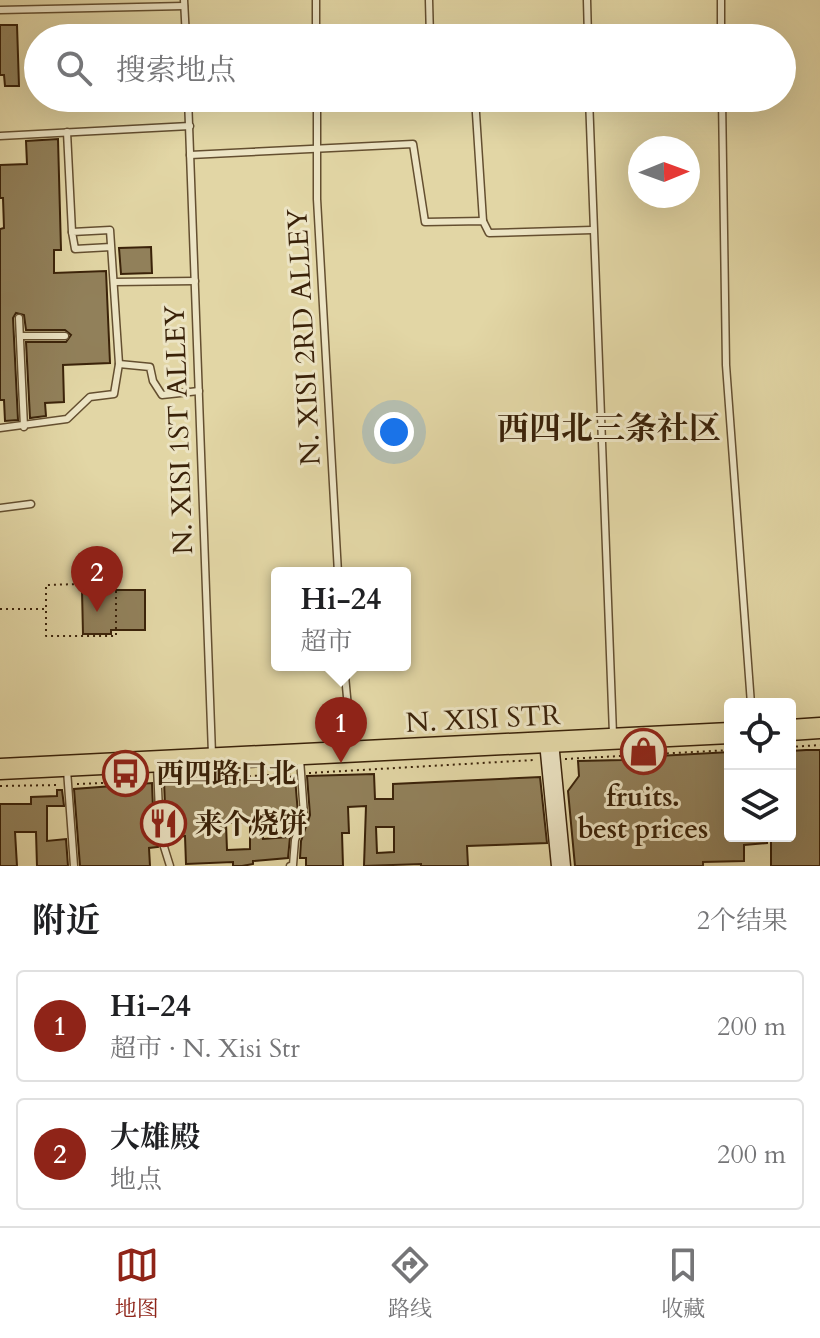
<!DOCTYPE html>
<html lang="zh">
<head>
<meta charset="utf-8">
<style>
  body { margin:0; font-family:Cardo,"Noto Serif SC",serif; background:#f2f2f2; color:#202124 }
  .controls { position:absolute; right:24px; bottom:24px; display:grid; overflow:hidden; border-radius:8px; box-shadow:0 8px 32px #0002 }
  .controls button { width:72px; height:72px; display:grid; place-items:center; padding:0; border:0; border-bottom:2px solid #e0e0e0; background:#fff; color:#202124; font:40px sans-serif }
  .compass { position:absolute; left:628px; top:136px; width:72px; height:72px; border-radius:50%; background:#fff; box-shadow:0 8px 32px #0002; rotate:89deg }
  .you { position:absolute; left:394px; top:432px; width:28px; height:28px; margin:-20px; border:6px solid #fff; border-radius:50%; background:#1a73e8; box-shadow:0 0 0 12px #1a73e833 }
  .badge { display:grid; place-items:center; width:52px; height:52px; border-radius:50%; background:#8f2418; color:#fff; font-size:26px; font-weight:700 }
  .pin { position:absolute; translate:-50% -66px; filter:drop-shadow(0 2px 4px #0008) }
  .pin::after { content:''; position:absolute; top:42px; width:28px; height:24px; background:inherit; clip-path:polygon(0 0,100% 0,50% 100%) }
  .popup { position:absolute; left:271px; top:567px; width:140px; height:104px; box-sizing:border-box; display:grid; place-content:center; border-radius:8px; background:#fff; filter:drop-shadow(0 2px 6px #0005); font-size:26px; white-space:nowrap; color:#757577 }
  .popup b { font-size:30px; color:#202124 }
  .popup::after { content:''; position:absolute; left:50%; top:100%; margin-left:-16px; border:16px solid transparent; border-top-color:#fff }
  .list { margin:0; padding:0; list-style:none }
  h2 { display:flex; justify-content:space-between; align-items:center; height:104px; margin:0; padding:0 32px; font-size:34px }
  h2 small { font-size:26px; font-weight:400; color:#757577 }
  .list li { display:grid; grid-template-columns:52px 1fr auto; gap:24px; align-items:center; box-sizing:border-box; height:112px; margin:0 16px 16px; padding:0 16px; border:2px solid #e0e0e0; border-radius:8px }
  .list b { display:block; font-size:30px; white-space:nowrap }
  .list p { margin:0; font-size:26px; white-space:nowrap; color:#757577 }
  .list em { font-size:26px; font-style:normal; color:#757577 }
  .icon { flex:none; width:44px; height:44px; fill:none; stroke:currentColor; stroke-width:2; stroke-linecap:round; stroke-linejoin:round }
  .map { position:relative; flex:none; width:820px; height:866px; overflow:hidden }
  .search { position:absolute; background:#fff; box-shadow:0 8px 32px #0002; left:24px; right:24px; top:24px; height:88px; display:flex; align-items:center; gap:20px; box-sizing:border-box; padding:0 28px; border-radius:44px; color:#757577; font-size:30px }
  .sheet { height:360px; background:#fff }
  nav { display:flex; justify-content:space-around; align-items:center; box-sizing:border-box; height:112px; border-top:2px solid #e0e0e0; background:#fff; font-size:22px; color:#757577 }
  nav a { display:grid; justify-items:center; gap:4px }
  nav .on { color:#8f2418 }
  .map>svg:first-child { display:block }
</style>
</head>
<body>
<div class="map">
<svg width="820" height="866" viewBox="0 0 820 866">
  <rect width="100%" height="100%" fill="#e2d6a5"/>
  <filter id="stains"><feTurbulence type="fractalNoise" baseFrequency=".0025" numOctaves="4"/><feColorMatrix values="0 0 0 0 .2 0 0 0 0 .09 0 0 0 0 .02 0 0 0 .5 -.17"/></filter>
  <radialGradient id="worn" r=".72"><stop offset=".6" stop-color="#630" stop-opacity="0"/><stop offset="1" stop-color="#630" stop-opacity=".3"/></radialGradient>
  <g fill="#91805a" stroke="#3a2209" stroke-width="2" fill-rule="evenodd">
    <polygon points="0,25 17,25 19,86 5,86 4,75 0,75"/>
    <polygon points="58,139 61,250 54,250 54,273 106,271 110,363 63,365 64,402 45,403 46,416 30,418 26,342 66,342 71,335 65,330 26,330 24,315 16,313 13,318 18,420 5,421 4,400 0,400 0,229 4,228 3,198 0,198 0,165 27,164 26,141"/>
    <polygon points="151,247 152,273 121,274 119,248"/>
    <polygon points="82,590 145,590 145,630 111,630 111,634 83,634"/>
    <polygon points="806,750 820,750 820,866 771,866 771,836 790,836 790,751"/>
    <polygon points="730,752 730,836 767,836 767,843 744,845 744,861 703,862 703,866 575,866 568,791 579,776 578,761 622,760 622,758"/>
    <path d="M374,774L375,799H393V784L540,777L547,843L467,846L468,866H421V864L364,866L366,806L348,807L349,833H342L343,866H306V858H300L301,841L310,815L307,776ZM376,827H394V852L377,853Z"/>
    <path d="M279,776L295,777L298,814L293,828V819H262L263,839L290,837L288,858L253,861V864L242,866H233V862L186,864L185,836L167,837L166,833L164,780L233,778V780H251ZM250,822V849L227,850L226,823Z"/>
    <polygon points="152,783 154,834 158,847 149,848 150,866 80,866 74,789"/>
    <polygon points="57,790 62,790 64,806 47,806 47,841 66,839 68,866 37,866 36,832 15,832 17,866 0,866 0,804 31,804 31,797 57,796"/>
  </g>
  <g fill="none" stroke-linecap="round" stroke-linejoin="round">
    <defs>
      <g id="lane">
        <polyline points="184,0 186,38"/>
        <polyline points="316,0 316,38"/>
        <polyline points="429,0 430,38"/>
        <polyline points="587,0 588,38"/>
        <polyline points="721,0 721,38"/>
        <polyline points="0,10 184,6"/>
        <polyline points="188,98 212,754"/>
        <polyline points="317,98 317,199 338,573"/>
        <polyline points="475,98 483,221"/>
        <polyline points="589,98 613,734"/>
        <polyline points="722,98 726,365 751,704"/>
        <polyline points="67,132 72,232"/>
        <polyline points="0,136 190,126"/>
        <polyline points="190,155 413,144 425,222 483,221 489,233 592,230"/>
        <polyline points="114,282 195,281"/>
        <polyline points="19,318 24,427"/>
        <polyline points="20,336 65,336"/>
        <polyline points="119,364 150,367 153,381 162,395 199,391"/>
        <polyline points="0,428 67,419 90,397 114,394 119,364 110,230 72,232 75,249 111,247"/>
        <polyline points="0,508 31,504"/>
        <polyline points="344,665 352,750"/>
        <polyline points="157,766 160,834 170,866"/>
        <polyline points="67,770 74,866"/>
        <polyline points="290,866 293,865 295,840 304,815 300,759"/>
      </g>
      <polyline id="secondary" points="549,742 561,866"/>
      <g id="primary">
        <polyline points="790,730 820,728"/>
        <polyline points="0,769 730,733"/>
      </g>
    </defs>
    <use href="#lane" stroke="#644f30" stroke-width="9"/>
    <use href="#secondary" stroke="#3a2209" stroke-width="21"/>
    <use href="#primary" stroke="#3a2209" stroke-width="23"/>
    <g stroke="#3a2209" stroke-width="2" stroke-dasharray="2 4" stroke-linecap="butt">
      <polygon points="79,584 116,586 116,636 46,636 46,585"/>
      <polyline points="0,609 46,609"/>
      <polyline points="790,747 820,745"/>
      <polyline points="565,759 730,750"/>
      <polyline points="309,773 534,760"/>
      <polyline points="165,780 291,774"/>
      <polyline points="77,784 147,781"/>
      <polyline points="0,786 59,785"/>
    </g>
    <use href="#lane" stroke="#ece4c4" stroke-width="6"/>
    <use href="#secondary" stroke="#ece4c4" stroke-width="18"/>
    <use href="#primary" stroke="#e2d6a5" stroke-width="20"/>
  </g>
  <defs>
    <symbol id="shop-ring" viewBox="-11 -11 22 22"><circle r="9.5" fill="#ece4c4" stroke="#8f2418" stroke-width="1.5"/><path d="M-5-2.5h2.3a2.7 3.5 0 0 1 5.4 0H5L5.5 6h-11ZM-1.5-2.5h3a1.5 2.3 0 0 0-3 0Z" fill="#8f2418"/></symbol>
    <symbol id="bus-ring" viewBox="-11 -11 22 22"><circle r="9.5" fill="#ece4c4" stroke="#8f2418" stroke-width="1.5"/><path d="M-5-6H5V4H4V6H2V4H-2V6H-4V4H-5ZM-3.5-4V0h7V-4ZM-3.5 1.2v1.5H-2V1.2ZM2 1.2v1.5H3.5V1.2Z" fill="#8f2418"/></symbol>
    <symbol id="restaurant-ring" viewBox="-11 -11 22 22"><circle r="9.5" fill="#ece4c4" stroke="#8f2418" stroke-width="1.5"/><path d="M-5-6h1v4h1v-4h1v4h1v-4h1v5L-1.5 .5V6h-2V.5L-5-1ZM5-6V6H3V1.5H1.5Q1.5-4 5-6Z" fill="#8f2418"/></symbol>
  </defs>
  <g fill-rule="evenodd">
    <use href="#shop-ring" x="618" y="726" width="51" height="51"/>
    <use href="#bus-ring" x="100" y="748" width="51" height="51"/>
    <use href="#restaurant-ring" x="138" y="798" width="51" height="51"/>
  </g>
  <g text-anchor="middle" stroke-width="6" stroke-linejoin="round" paint-order="stroke">
    <g font-size="28" fill="#3a2209" stroke="#ece4c4">
      <text transform="translate(303 337) rotate(-93)" y="10">N. XISI 2RD ALLEY</text>
      <text transform="translate(178 430) rotate(-92)" y="10">N. XISI 1ST ALLEY</text>
      <text transform="translate(483 718) rotate(-3)" y="10">N. XISI STR</text>
    </g>
    <g font-size="28" font-weight="bold" fill="#3a2209" stroke="#ece4c4" text-anchor="start">
      <text x="156" y="783">西四路口北</text>
      <text x="643" y="806" text-anchor="middle">fruits.<tspan x="643" dy="32">best prices</tspan></text>
      <text x="195" y="833">来个烧饼</text>
    </g>
    <g font-size="32" font-weight="bold" fill="#3a2209" stroke="#ece4c4">
      <text x="609" y="439">西四北三条社区</text>
    </g>
  </g>
  <rect width="100%" height="100%" filter="url(#stains)"/>
  <rect width="100%" height="100%" fill="url(#worn)"/>
</svg>
<div class="controls">
<button><svg class="icon" aria-label="locate" viewBox="0 0 24 24"><circle cx="12" cy="12" r="6"/><path d="M12 2v4M12 18v4M2 12h4M18 12h4"/></svg></button>
<button><svg class="icon" aria-label="layers" viewBox="0 0 24 24"><path d="M12 4l9 5-9 5-9-5zM3 14l9 5 9-5"/></svg></button>
</div>
<svg class="compass" viewBox="-18 -18 36 36"><path d="M0-13l5 13h-10z" fill="#e53935"/><path d="M0 13l5-13h-10z" fill="#757577"/></svg>
<div class="you"></div>
<div class="pin badge" style="left:341px;top:763px">1</div>
<div class="popup"><b>Hi-24</b>超市</div>
<div class="pin badge" style="left:97px;top:612px">2</div>
<div class="search"><svg class="icon" aria-label="search" viewBox="0 0 24 24"><circle cx="10" cy="10" r="6"/><path d="M15 15l6 6"/></svg>搜索地点</div>
</div>
<section class="sheet">
<h2>附近<small>2个结果</small></h2>
<ul class="list">
<li><span class="badge">1</span><div><b>Hi-24</b><p>超市 · N. Xisi Str</p></div><em>200 m</em></li>
<li><span class="badge">2</span><div><b>大雄殿</b><p>地点</p></div><em>200 m</em></li>
</ul>
</section>
<nav>
<a class="on"><svg class="icon" aria-label="map" viewBox="0 0 24 24"><path d="M3 6l6-2 6 2 6-2v14l-6 2-6-2-6 2zM9 4v14M15 6v14"/></svg>地图</a>
<a><svg class="icon" aria-label="directions" viewBox="0 0 24 24"><path d="M12 3l9 9-9 9-9-9zM9 14v-3h6M13 9l2 2-2 2"/></svg>路线</a>
<a><svg class="icon" aria-label="saved" viewBox="0 0 24 24"><path d="M7 4h10v16l-5-4-5 4z"/></svg>收藏</a>
</nav>
</body>
</html>
